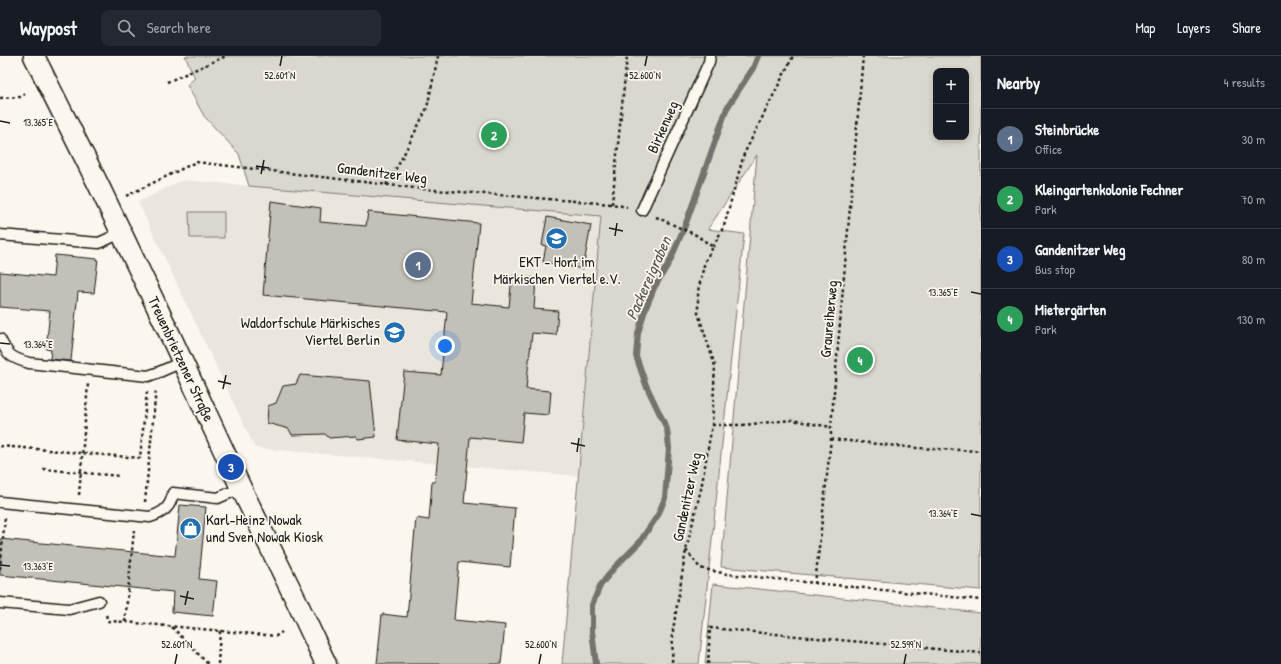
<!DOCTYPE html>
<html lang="en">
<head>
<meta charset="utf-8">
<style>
  body { margin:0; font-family:"Patrick Hand",sans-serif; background:#242831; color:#f1f3f6 }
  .controls { position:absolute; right:12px; top:12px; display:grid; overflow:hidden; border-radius:8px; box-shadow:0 2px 6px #0003 }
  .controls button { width:36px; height:36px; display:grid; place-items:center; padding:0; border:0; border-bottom:1px solid #363941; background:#171b24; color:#f1f3f6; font:20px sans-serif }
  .you { position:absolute; left:445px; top:290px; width:14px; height:14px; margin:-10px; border:3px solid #fff; border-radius:50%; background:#1a73e8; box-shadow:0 0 0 6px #1a73e833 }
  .badge { display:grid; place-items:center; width:26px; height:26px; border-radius:50%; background:#0f766e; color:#fff; font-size:13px; font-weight:700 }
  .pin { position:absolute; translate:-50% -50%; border:2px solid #fff; box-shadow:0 1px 4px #0006 }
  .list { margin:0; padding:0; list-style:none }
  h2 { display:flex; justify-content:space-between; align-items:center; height:52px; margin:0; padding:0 16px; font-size:17px }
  h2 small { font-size:13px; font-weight:400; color:#9ea1a6 }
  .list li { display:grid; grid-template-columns:26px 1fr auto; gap:12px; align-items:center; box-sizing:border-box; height:60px; padding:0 16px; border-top:1px solid #363941 }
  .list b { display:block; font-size:15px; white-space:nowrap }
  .list p { margin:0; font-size:13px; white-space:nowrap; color:#9ea1a6 }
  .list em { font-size:13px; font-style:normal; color:#9ea1a6 }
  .icon { flex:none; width:22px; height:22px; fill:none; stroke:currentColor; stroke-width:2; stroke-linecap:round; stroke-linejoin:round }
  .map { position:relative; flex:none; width:981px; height:608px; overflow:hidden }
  header { display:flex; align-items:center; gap:24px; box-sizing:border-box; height:56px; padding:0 20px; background:#171b24; border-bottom:1px solid #363941 }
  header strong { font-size:19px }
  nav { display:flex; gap:22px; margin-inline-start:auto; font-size:14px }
  .search { width:280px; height:36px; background:#242831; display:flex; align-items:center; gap:10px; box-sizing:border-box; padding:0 14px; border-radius:8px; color:#9ea1a6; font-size:15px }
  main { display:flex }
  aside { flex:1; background:#171b24 }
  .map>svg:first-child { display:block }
</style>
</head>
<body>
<header>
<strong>Waypost</strong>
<div class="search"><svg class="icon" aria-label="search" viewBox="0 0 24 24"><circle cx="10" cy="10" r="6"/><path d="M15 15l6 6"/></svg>Search here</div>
<nav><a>Map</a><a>Layers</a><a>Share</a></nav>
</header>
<main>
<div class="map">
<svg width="981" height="608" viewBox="0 0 981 608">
  <rect width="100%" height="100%" fill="#fbf7ec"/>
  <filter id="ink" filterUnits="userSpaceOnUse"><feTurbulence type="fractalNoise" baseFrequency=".025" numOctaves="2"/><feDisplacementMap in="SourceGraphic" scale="8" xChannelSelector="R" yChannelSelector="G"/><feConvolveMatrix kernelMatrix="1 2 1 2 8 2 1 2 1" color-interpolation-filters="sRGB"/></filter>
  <g filter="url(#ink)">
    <polygon fill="#eae6dc" points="183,124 601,160 578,420 255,392 138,146"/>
    <g fill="#dad7ce" stroke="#7b7a75" fill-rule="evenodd">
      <path d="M185,0H981V534L721,511L757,99L708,173L744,178L699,608H562L601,160L249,130L239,98L204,60L187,29L195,22ZM936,15H966V81H936Z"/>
      <polygon points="189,156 224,156 224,182 190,182"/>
      <polygon points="713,528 981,557 981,608 705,608"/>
    </g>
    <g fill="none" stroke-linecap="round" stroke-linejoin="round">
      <polyline stroke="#74726e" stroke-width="6" points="596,608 592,575 592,549 600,530 614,512 639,487 658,459 665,442 669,392 667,373 646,329 636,300 638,277 645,254 654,232 670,205 686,167 727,52 753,12 758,0"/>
    </g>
    <g fill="#c3c0b8" stroke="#1c1c1c">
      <polygon points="271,145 321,152 320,166 366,170 368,156 479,167 471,247 509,251 512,220 536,222 534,253 558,255 556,279 532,277 526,333 551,335 549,359 524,357 521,386 470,381 464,447 515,452 510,511 459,506 454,564 505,569 501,608 377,608 382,558 407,561 416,462 429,464 432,426 435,426 439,388 397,384 404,316 441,319 447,256 263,239"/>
      <polygon points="547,161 591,169 583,213 543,206 546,190 542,189"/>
      <polygon points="55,199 98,203 94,237 78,236 71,305 50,303 51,294 46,293 50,255 0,251 0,216 53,221"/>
      <polygon points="300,319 370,325 376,381 358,383 356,380 329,382 325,378 292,379 289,373 267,367 268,350 276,347 283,330 296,328"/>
      <polygon points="180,449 206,451 199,523 217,525 213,560 172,556 173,536 0,519 0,483 175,500"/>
    </g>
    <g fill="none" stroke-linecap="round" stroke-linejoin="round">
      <defs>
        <g id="service">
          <polyline points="642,154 709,6 710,0"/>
          <polyline points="0,179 99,187 121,177"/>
          <path d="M0,283C8,300 12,302 29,307L148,320L157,317L182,306"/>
          <path d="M0,446L150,461C163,457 171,451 173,437L218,442L241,432"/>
          <polyline points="0,547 69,553 99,545"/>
        </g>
        <polyline id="minor" points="34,0 98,128 165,268 241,432 296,544 326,608"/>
      </defs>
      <use href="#service" stroke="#1c1c1c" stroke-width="13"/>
      <use href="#minor" stroke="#1c1c1c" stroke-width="23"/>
      <g stroke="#1c1c1c" stroke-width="2.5" stroke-dasharray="3 3" stroke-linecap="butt">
        <polyline points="167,26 226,0"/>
        <polyline points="0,42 20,41 25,38"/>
        <polyline points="386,129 400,106 427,52 438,0"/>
        <polyline points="126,140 196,106 423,133 612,148 627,151"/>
        <polyline points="612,148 627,0"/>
        <polyline points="656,161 696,179 713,191 705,205 698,235 698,257 715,310 712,369 701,433 686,494 673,574 672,608"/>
        <polyline points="713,191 724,170 744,98 793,0"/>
        <polyline points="712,369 743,369 791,364 831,371"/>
        <polyline points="831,383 916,392 981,395"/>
        <polyline points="0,390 140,402 147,335"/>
        <polyline points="43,413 119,420"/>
        <polyline points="79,439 88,328"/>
        <polyline points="145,446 156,333"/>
        <polyline points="686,494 700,512 727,518 981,544"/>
        <polyline points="0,513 5,461"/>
        <polyline points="815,528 831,383 831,371 863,0"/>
        <polyline points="106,559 108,565 125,566 276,580 282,576"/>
        <polyline points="125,566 134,474"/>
        <polyline points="172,571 208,608"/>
        <polyline points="218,608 220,575"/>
        <polyline points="708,608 710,572 981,597"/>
      </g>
      <use href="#service" stroke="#fbf7ec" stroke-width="10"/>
      <use href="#minor" stroke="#fbf7ec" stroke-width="20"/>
    </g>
  </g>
  <path fill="none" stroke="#1c1c1c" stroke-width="1.5" d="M280,10L282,0M645,10L647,0M0,65L10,67M256,110L269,112M261,118L264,104M609,172L623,175M615,180L617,167M971,236L981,238M0,287L10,288M218,325L231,328M223,333L226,319M571,387L585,390M577,396L579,382M971,458L981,460M0,509L10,510M180,540L194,543M185,549L188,535M175,608L177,598M539,608L541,598M904,608L906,598"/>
  <defs>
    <symbol id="school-disc" viewBox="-11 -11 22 22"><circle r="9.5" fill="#1f6fb2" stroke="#fbf7ec"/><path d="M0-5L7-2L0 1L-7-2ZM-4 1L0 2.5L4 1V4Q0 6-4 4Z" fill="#fff"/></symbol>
    <symbol id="shop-disc" viewBox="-11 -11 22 22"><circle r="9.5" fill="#1f6fb2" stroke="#fbf7ec"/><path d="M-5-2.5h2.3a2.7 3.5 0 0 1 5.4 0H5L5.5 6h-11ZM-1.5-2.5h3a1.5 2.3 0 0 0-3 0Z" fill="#fff"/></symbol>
  </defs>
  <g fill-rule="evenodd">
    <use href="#school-disc" x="544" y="170" width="25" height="25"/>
    <use href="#school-disc" x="382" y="264" width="25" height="25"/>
    <use href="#shop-disc" x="178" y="460" width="25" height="25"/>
  </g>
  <g text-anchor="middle" stroke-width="3.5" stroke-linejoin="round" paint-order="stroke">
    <g font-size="15" fill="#1c1c1c" stroke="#fbf7ec">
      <text transform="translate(663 71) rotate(-66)" y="5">Birkenweg</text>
      <text transform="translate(382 117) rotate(7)" y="5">Gandenitzer Weg</text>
      <text transform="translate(829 263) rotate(-85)" y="5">Graureiherweg</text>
      <text transform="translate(181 303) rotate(65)" y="5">Treuenbrietzener Straße</text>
      <text transform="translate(687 441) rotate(-78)" y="5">Gandenitzer Weg</text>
    </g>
    <g font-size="15" fill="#1c1c1c" stroke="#fbf7ec">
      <text x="557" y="211">EKT - Hort im<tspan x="557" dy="17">Märkischen Viertel e.V.</tspan></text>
      <text x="380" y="272" text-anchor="end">Waldorfschule Märkisches<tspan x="380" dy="17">Viertel Berlin</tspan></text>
      <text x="206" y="469" text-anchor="start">Karl-Heinz Nowak<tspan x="206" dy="17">und Sven Nowak Kiosk</tspan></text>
    </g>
    <g font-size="16" font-style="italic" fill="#575653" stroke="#fbf7ec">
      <text transform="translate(648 222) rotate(-66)" y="6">Packereigraben</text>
    </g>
  </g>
  <g font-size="10" text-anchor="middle" fill="#1c1c1c" stroke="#fbf7ec" stroke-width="3.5" stroke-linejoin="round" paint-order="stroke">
    <text x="280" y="23">52.601°N</text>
    <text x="645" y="23">52.600°N</text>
    <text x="38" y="70">13.365°E</text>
    <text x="943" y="240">13.365°E</text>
    <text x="38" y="292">13.364°E</text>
    <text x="943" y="461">13.364°E</text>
    <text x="38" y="514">13.363°E</text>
    <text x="177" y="592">52.601°N</text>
    <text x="541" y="592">52.600°N</text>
    <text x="906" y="592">52.599°N</text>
  </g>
</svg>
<div class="controls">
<button>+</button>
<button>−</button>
</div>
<div class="you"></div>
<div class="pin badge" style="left:418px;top:209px;background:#5c6f8a">1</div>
<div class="pin badge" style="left:494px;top:79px;background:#2e9e5b">2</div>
<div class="pin badge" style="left:231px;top:411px;background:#1a4fb4">3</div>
<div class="pin badge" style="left:860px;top:304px;background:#2e9e5b">4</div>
</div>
<aside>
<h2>Nearby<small>4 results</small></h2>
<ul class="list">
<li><span class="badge" style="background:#5c6f8a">1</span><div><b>Steinbrücke</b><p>Office</p></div><em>30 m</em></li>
<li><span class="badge" style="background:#2e9e5b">2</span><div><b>Kleingartenkolonie Fechner</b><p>Park</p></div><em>70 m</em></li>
<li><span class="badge" style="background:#1a4fb4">3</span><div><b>Gandenitzer Weg</b><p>Bus stop</p></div><em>80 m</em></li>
<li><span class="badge" style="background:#2e9e5b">4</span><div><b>Mietergärten</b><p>Park</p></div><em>130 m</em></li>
</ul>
</aside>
</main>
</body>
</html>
